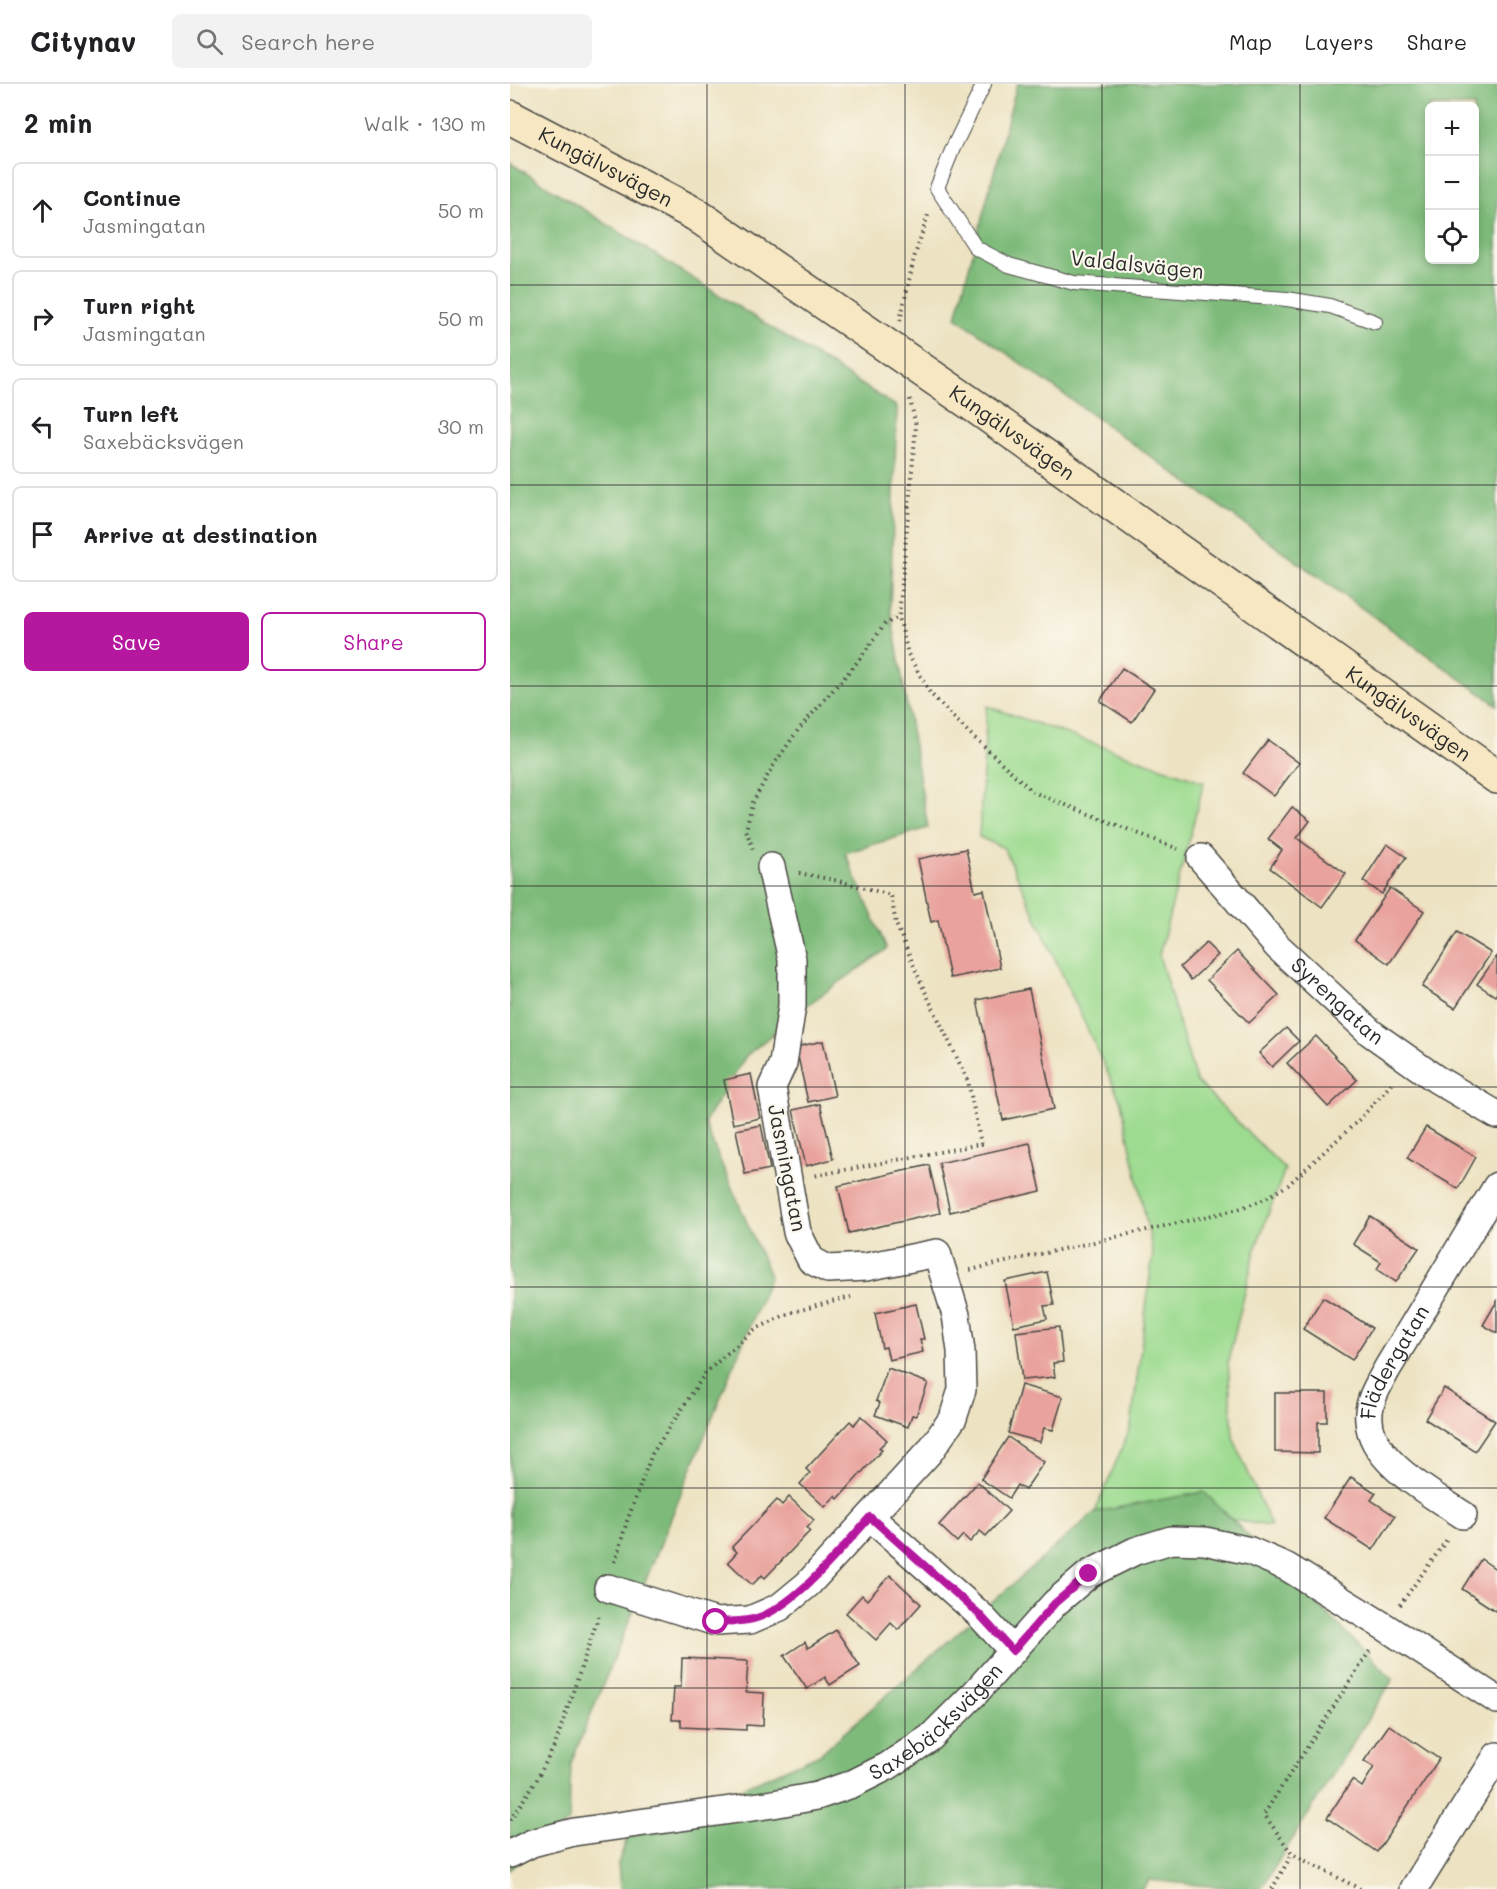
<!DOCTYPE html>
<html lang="en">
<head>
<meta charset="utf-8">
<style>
  body { margin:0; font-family:Mali,sans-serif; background:#f2f2f2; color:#202124 }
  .controls { position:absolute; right:18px; top:18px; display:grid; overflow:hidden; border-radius:9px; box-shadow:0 3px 9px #0003 }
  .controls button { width:54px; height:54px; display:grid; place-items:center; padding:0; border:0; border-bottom:2px solid #e0e0e0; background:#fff; color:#202124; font:30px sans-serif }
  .stop { position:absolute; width:18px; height:18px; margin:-14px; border:4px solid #b5179e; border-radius:50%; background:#fff }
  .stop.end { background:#b5179e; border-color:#fff; box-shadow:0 2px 6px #0008 }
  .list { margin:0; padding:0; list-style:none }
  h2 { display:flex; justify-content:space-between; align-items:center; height:78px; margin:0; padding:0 24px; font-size:26px }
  h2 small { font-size:20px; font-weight:400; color:#757577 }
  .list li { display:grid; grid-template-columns:39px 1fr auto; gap:18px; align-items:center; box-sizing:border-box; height:96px; margin:0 12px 12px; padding:0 12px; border:2px solid #e0e0e0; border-radius:9px }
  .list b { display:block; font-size:22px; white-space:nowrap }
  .list p { margin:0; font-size:20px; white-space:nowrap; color:#757577 }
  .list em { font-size:20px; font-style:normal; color:#757577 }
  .actions { display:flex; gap:12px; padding:18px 24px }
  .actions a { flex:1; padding:14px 0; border:2px solid #b5179e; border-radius:9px; text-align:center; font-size:21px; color:#b5179e }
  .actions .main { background:#b5179e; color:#fff }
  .icon { flex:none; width:33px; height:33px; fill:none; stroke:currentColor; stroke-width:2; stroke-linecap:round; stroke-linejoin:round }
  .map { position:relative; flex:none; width:987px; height:1805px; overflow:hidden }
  header { display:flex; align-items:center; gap:36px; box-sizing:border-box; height:84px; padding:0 30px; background:#fff; border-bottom:2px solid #e0e0e0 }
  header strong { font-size:28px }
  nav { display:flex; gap:33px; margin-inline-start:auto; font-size:21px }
  .search { width:420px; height:54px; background:#f2f2f2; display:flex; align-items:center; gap:15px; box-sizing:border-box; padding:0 21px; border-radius:9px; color:#757577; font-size:22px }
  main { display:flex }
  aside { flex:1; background:#fff }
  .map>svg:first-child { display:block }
</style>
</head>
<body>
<header>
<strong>Citynav</strong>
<div class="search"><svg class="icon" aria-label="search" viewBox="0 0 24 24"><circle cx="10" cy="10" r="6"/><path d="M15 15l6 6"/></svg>Search here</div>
<nav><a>Map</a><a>Layers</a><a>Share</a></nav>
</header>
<main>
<aside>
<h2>2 min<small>Walk · 130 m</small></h2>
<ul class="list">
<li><svg class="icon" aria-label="ahead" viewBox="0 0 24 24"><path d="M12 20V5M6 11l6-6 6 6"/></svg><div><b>Continue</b><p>Jasmingatan</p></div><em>50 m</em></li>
<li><svg class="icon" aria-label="right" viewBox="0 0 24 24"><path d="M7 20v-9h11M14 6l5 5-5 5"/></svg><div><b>Turn right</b><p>Jasmingatan</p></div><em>50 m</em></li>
<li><svg class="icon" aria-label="left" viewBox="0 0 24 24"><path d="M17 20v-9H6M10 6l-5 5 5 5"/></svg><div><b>Turn left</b><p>Saxebäcksvägen</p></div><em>30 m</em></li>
<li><svg class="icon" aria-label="arrive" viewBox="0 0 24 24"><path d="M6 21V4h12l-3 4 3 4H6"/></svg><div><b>Arrive at destination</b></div></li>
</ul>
<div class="actions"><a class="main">Save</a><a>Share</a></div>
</aside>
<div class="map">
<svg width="987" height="1805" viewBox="0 0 987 1805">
  <rect width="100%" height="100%" fill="#fbf7ec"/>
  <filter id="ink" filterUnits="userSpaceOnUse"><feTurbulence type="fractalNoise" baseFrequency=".0167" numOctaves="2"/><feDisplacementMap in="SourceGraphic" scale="12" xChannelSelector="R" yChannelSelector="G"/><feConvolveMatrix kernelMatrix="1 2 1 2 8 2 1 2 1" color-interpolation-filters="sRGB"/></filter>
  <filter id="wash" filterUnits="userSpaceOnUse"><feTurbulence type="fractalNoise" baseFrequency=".008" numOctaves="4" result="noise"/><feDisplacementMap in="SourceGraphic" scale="24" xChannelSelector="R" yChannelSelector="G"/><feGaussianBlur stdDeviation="1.35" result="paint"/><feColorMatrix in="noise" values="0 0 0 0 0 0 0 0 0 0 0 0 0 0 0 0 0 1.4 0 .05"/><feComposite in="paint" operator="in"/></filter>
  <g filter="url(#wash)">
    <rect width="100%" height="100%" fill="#ede3c3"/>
    <polygon fill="#9ddb90" stroke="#64835e" stroke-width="1.5" points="477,622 694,698 649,871 686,997 775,1085 746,1163 718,1277 723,1353 761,1442 722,1436 694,1408 585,1428 621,1342 643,1169 611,1018 494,764 469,753"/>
    <g fill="#7ebb7a" stroke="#547352" stroke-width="1.5" fill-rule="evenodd">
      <path d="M507,0H987V621L446,233ZM920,22H964V176H920Z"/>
      <polygon points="0,79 387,323 380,523 418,744 335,769 377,865 300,919 236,972 194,1039 260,1192 61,1679 59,1737 0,1786"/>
      <polygon points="694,1408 883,1595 751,1805 731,1805 639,1796 633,1805 110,1805 108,1780 117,1754 310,1670 585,1428"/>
    </g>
    <g id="blocks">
      <g fill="#e9a29d">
        <polygon points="612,584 644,605 622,638 590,617"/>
        <polygon points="758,656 789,679 764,712 733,689"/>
        <polygon points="782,723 800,737 787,754 836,790 812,823 760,784 772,766 758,755"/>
        <polygon points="877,760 896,773 872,810 853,797"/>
        <polygon points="456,765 465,808 474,806 490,884 440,894 428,836 421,838 408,775"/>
        <polygon points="880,804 914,827 879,880 845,856"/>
        <polygon points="947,848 981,869 945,924 912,903"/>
        <polygon points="696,859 708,871 681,896 670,883"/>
        <polygon points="727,867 769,911 739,939 697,896"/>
        <polygon points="987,872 987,909 985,912 967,900"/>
        <polygon points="519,905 544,1025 493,1036 467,916"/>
        <polygon points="776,944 789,957 762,983 749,969"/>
        <polygon points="806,952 847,996 818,1023 777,979"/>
        <polygon points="313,957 325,1012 298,1018 286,963"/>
        <polygon points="241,990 250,1034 223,1040 214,996"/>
        <polygon points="310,1020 323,1075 296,1082 283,1026"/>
        <polygon points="251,1041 260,1085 235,1090 226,1046"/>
        <polygon points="916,1043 966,1073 948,1105 897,1074"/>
        <polygon points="520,1059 531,1107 440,1128 429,1079"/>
        <polygon points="419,1081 430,1129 339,1149 328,1102"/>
        <polygon points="860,1132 909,1164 886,1198 867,1185 871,1178 843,1160"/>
        <polygon points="537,1188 544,1221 534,1222 537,1235 504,1242 495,1197"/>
        <polygon points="813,1213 862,1244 842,1276 793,1245"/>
        <polygon points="987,1217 987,1249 973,1241"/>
        <polygon points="406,1220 414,1255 410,1255 413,1268 379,1276 376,1263 372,1264 365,1229"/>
        <polygon points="549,1243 553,1278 543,1279 545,1293 512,1296 506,1248"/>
        <polygon points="378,1284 418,1299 406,1332 402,1331 398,1343 365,1331 370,1319 366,1317"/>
        <polygon points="511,1301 553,1313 543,1346 534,1344 530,1358 498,1349"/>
        <polygon points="934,1304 985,1337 965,1367 915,1335"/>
        <polygon points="765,1309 817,1309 817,1338 808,1338 808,1369 765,1368"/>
        <polygon points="351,1332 377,1356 369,1364 372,1366 328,1415 325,1412 315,1423 290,1400 300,1389 296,1385 340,1337 344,1341"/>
        <polygon points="498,1353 534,1378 515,1406 507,1401 499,1414 471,1395"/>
        <polygon points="841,1393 866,1409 861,1416 885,1432 863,1466 814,1434"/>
        <polygon points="468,1398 499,1427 476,1452 470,1447 460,1458 453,1451 447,1458 429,1441"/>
        <polygon points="279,1413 304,1436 297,1444 300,1447 255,1494 252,1491 242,1501 218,1478 227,1468 222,1463 267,1416 272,1421"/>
        <polygon points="971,1475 987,1486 987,1528 952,1505"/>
        <polygon points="380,1491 411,1520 388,1546 381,1539 366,1556 336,1529 352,1511 357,1516"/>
        <polygon points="326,1546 350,1582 320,1601 315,1593 297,1605 274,1572 295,1558 298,1564"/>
        <polygon points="172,1574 238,1577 236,1608 254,1609 253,1642 236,1641 236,1646 171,1643 171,1636 162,1636 164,1603 171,1603"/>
        <polygon points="879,1641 929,1675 867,1768 817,1734 842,1696 852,1703 864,1683 854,1677"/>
      </g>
    </g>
  </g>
  <g filter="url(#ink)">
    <use href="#blocks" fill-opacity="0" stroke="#484742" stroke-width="1.5"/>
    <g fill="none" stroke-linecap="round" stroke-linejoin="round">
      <defs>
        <polyline id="service" points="474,0 443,64 427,104 466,164 499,181 564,199 777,215 820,222 865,238"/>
        <g id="minor">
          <path id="s1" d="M691,774L767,862L861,949L926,995L987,1031"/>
          <path id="s2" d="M953,1431C922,1410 861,1378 859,1336C857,1318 869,1300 877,1285L987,1102"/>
          <polyline points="360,1433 469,1530 503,1567"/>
          <polyline points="98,1504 206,1538 240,1536 270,1523 298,1500 420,1367 443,1334 452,1306 451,1267 446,1231 427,1169 356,1183 318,1185 301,1176 287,1148 262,1003 273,979 282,922 282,875 261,783"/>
          <path id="s3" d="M0,1770L22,1759L64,1748L263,1720L307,1712L342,1700L378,1682L420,1654L466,1608L545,1519L579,1490L625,1467L661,1456L695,1457L740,1467L777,1483L875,1543L987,1616"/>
          <polyline points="904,1805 987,1672"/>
        </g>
        <g id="secondary">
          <path id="s4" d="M0,33L185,130L466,323L987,693"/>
        </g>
      </defs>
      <use href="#service" stroke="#484742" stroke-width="16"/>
      <use href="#minor" stroke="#484742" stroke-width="30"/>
      <use href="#secondary" stroke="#484742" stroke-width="36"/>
      <g stroke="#484742" stroke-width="4" stroke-dasharray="1.5 4.5" stroke-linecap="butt">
        <polyline points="390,237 404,174 419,128"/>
        <polyline points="400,315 406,342 389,533 398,570 420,609 455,645 523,708 668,765"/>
        <polyline points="243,765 236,746 242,720 261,685 288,646 345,581 375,540 389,533"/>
        <polyline points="289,789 329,797 381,811 386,840 412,901 458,997 471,1060 303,1092"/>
        <polyline points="460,1186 725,1126 751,1117 778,1101 851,1034 883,998"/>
        <polyline points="105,1478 117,1437 142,1370 196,1288 244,1246 279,1229 341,1213"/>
        <polyline points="890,1521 938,1454"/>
        <polyline points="0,1736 26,1697 45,1661 90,1528"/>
        <polyline points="762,1805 782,1770"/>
        <polyline points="850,1805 782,1770 754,1730 861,1565"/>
      </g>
      <use href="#service" stroke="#fff" stroke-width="14"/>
      <use href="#minor" stroke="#fff" stroke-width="27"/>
      <use href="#secondary" stroke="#f7e8c3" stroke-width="33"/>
    </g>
  </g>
  <g fill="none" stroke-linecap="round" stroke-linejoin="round" filter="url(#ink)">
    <path stroke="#b5179e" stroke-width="8" d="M206,1538C216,1537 228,1538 238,1536C280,1530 332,1464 360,1433L469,1530L503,1567L545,1519L579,1490"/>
  </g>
  <path fill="none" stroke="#2b2b2b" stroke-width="1.5" stroke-opacity="0.55" d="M197,0V1805M395,0V1805M592,0V1805M790,0V1805M0,201H987M0,401H987M0,602H987M0,802H987M0,1003H987M0,1203H987M0,1404H987M0,1604H987"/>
  <g text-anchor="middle" stroke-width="4.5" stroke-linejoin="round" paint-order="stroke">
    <g font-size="21" fill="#2b2b2b" stroke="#fbf7ec">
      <text dy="7" stroke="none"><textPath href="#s4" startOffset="108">Kungälvsvägen</textPath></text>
      <text transform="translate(627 181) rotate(6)" y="7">Valdalsvägen</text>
      <text dy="7" stroke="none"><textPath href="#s4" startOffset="594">Kungälvsvägen</textPath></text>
      <text dy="7" stroke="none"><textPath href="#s4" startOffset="1080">Kungälvsvägen</textPath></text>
      <text dy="7" stroke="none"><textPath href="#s1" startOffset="198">Syrengatan</textPath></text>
      <text transform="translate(277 1084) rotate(79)" y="7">Jasmingatan</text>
      <text dy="7" stroke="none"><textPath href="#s2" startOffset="202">Flädergatan</textPath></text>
      <text dy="7" stroke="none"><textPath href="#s3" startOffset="456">Saxebäcksvägen</textPath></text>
    </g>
  </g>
</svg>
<div class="controls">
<button>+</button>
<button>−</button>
<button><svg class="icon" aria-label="locate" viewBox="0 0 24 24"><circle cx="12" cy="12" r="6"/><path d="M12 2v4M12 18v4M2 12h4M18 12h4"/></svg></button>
</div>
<div class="stop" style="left:206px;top:1538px"></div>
<div class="stop end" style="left:579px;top:1490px"></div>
</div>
</main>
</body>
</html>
